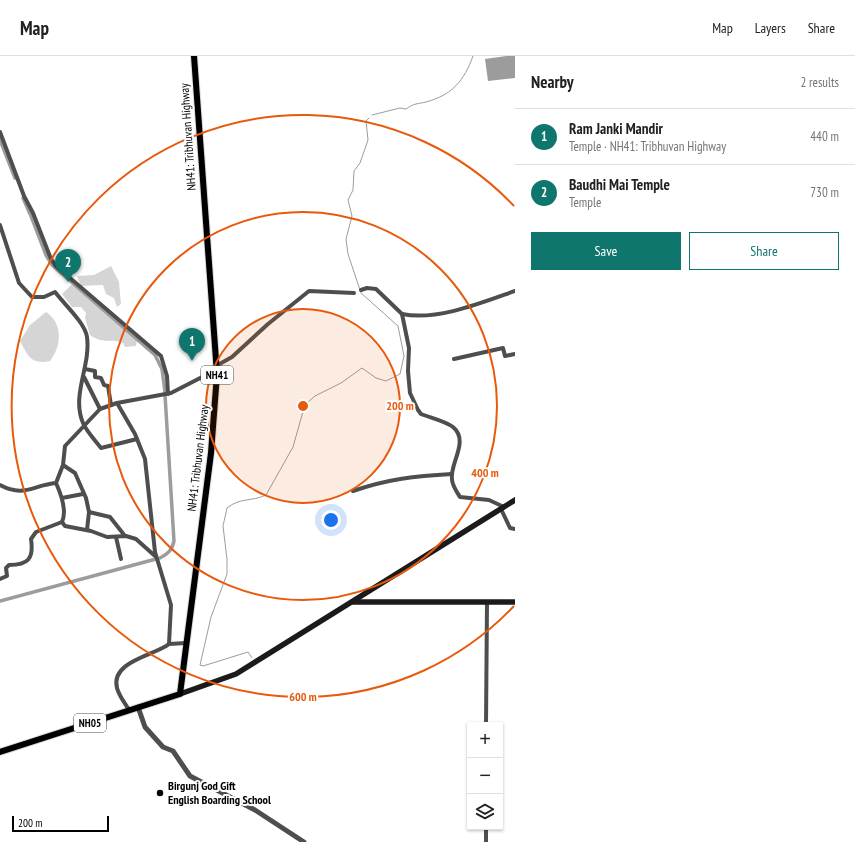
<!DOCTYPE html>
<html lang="en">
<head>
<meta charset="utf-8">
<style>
  body { margin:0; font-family:"PT Sans Narrow",sans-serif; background:#f2f2f2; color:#202124 }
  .controls { position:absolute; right:12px; bottom:12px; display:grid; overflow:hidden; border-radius:0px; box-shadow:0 1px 3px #0004 }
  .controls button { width:36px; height:36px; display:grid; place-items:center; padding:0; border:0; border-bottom:1px solid #e0e0e0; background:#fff; color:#202124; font:20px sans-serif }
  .scale { position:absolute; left:12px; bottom:10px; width:97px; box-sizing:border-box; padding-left:4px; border:2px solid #000; border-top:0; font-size:11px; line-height:14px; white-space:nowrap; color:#000; -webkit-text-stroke:3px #fff; paint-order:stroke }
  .you { position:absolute; left:331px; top:464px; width:14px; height:14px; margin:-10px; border:3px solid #fff; border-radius:50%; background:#1a73e8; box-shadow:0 0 0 6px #1a73e833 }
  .badge { display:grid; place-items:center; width:26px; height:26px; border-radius:50%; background:#0f766e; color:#fff; font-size:13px; font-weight:700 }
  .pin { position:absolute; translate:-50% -33px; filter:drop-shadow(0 1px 2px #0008) }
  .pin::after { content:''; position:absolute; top:21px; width:14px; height:12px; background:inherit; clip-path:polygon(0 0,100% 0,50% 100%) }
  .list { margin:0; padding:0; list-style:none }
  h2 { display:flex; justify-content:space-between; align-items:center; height:52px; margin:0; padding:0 16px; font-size:17px }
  h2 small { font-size:13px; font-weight:400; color:#757577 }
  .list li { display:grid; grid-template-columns:26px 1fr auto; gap:12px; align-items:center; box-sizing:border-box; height:56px; padding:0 16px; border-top:1px solid #e0e0e0 }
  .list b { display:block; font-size:15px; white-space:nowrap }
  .list p { margin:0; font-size:13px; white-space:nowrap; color:#757577 }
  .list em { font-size:13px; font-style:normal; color:#757577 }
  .actions { display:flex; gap:8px; padding:12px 16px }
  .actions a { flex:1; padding:9px 0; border:1px solid #0f766e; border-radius:0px; text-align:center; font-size:14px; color:#0f766e }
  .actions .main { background:#0f766e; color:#fff }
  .icon { flex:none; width:22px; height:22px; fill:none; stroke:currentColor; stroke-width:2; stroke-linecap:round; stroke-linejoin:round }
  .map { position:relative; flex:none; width:515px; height:786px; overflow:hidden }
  header { display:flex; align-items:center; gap:24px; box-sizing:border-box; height:56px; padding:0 20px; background:#fff; border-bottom:1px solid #e0e0e0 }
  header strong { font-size:19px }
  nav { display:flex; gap:22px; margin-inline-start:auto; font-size:14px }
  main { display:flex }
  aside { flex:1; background:#fff }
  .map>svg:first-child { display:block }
</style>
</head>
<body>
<header>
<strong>Map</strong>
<nav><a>Map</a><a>Layers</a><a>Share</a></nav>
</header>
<main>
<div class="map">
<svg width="515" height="786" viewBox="0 0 515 786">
  <rect width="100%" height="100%" fill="#fff"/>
  <g fill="#d5d5d5">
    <polygon points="111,210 119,226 121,248 117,251 114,242 106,238 103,229 81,230 77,220 94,219"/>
    <path d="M73,227L137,284L136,290L125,291L123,287C109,281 106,290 90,279L85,262L86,257L81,251H72L62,238Z"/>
    <path d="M46,256C63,267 62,290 50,305C31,309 28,300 20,285L30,269Z"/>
  </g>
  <polygon fill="#9c9c9c" points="506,0 515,0 515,22 488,25 485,3"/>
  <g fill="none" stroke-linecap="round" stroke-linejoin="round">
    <g stroke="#9c9c9c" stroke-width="1">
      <path d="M372,59L400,52L406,53C414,47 418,48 426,46C452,39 464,25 473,0"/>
      <path d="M252,602L248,596L203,610L200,609L211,561L227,518V503L223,470L227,452C241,441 251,446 266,439L293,391L304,352L307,347L315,340L341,327L362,312L376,322L386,325L400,318L404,300L398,270L361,237L348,198L346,183L352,160L348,144L353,134L354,115L360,107L368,84L366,65L369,62"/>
    </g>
    <g stroke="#9c9c9c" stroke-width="3.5">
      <polyline points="0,84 15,122"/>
      <polyline points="23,142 30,158"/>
      <polyline points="31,160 46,199 52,209 155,299 162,313 165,336"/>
      <path d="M160,502C168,498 172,494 174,485L165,339"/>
      <polyline points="0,545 156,503"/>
    </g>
    <defs>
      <polyline id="trunk" points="0,696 180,638 211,397 217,318 194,0"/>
    </defs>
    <use href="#trunk" stroke="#dbdbdb" stroke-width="8"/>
    <g stroke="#4e4e4e" stroke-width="4">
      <polyline points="0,76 24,140 33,157 51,203 56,210 161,300 167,320 168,338"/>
      <path d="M0,169L19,227L32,241H44L55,236C65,249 85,267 87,281C91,310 71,339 83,367C87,376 95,384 101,392L137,383"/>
      <path d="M361,234L367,232L376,233L402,258L409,292L408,315L410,337L418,354L421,358C431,362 445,365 453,371C470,385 449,408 452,424C453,431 457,436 460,441L489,444L504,451"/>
      <path d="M402,258C437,265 481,247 515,235"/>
      <polyline points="454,303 503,292 505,300 515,298"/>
      <polyline points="216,310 232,301 268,268 309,235 354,237"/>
      <polyline points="85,313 95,315 95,321 101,322 104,329 108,330 111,349"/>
      <polyline points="84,321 100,353"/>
      <polyline points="117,347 135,378 145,403 155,496 171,549 169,588 186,587"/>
      <polyline points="63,409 75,417 86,442 89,456 87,474"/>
      <path d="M56,427C61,438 67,455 62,466L65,470L91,475L107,481L126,480L136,483L155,500"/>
      <path d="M0,429C24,442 33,429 56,427L63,409L65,390L100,353L117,347L171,337L208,318H217"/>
      <path d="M353,435C388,423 415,420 452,418"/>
      <polyline points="62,442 83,438"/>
      <polyline points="501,453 510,472 515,473"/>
      <polyline points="89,456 110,461 125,480"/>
      <polyline points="116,481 121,503"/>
      <path d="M0,523L7,520L6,512L9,509C28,509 34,503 31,483L36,476L62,466"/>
      <path d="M129,654C125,647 119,640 117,632C110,605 156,599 169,588"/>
      <polyline points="486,669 487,546"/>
      <polyline points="486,786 486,771"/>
    </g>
    <polyline stroke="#4e4e4e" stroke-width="5" points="138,651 145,671 163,691 173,695 190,720 255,754 304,786"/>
    <g stroke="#1b1b1b" stroke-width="5.5">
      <polyline points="353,546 515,546"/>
      <polyline points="180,638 236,618 515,444"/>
    </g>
    <use href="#trunk" stroke="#000" stroke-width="6"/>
  </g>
  <circle cx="303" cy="350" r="97" fill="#e8590c" fill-opacity=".12"/>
  <g fill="none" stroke="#e8590c" stroke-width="2">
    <circle cx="303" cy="350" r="97"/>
    <circle cx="303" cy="350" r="194"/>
    <path d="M514 550A291 291 0 1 1 514 150"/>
  </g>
  <circle fill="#000" stroke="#fff" stroke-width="1.5" cx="160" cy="737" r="4"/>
  <g text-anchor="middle" stroke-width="4" stroke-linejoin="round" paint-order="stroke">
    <g fill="#fff" stroke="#4c4c4c" stroke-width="1">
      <rect x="201" y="310" width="32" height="18" rx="3"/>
      <rect x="74" y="658" width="32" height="18" rx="3"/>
    </g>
    <g font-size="11" font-weight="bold" fill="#000">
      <text x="217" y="323">NH41</text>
      <text x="90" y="671">NH05</text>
    </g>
    <g font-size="12" fill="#000" stroke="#fff">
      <text transform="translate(188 81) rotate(-94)" y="4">NH41: Tribhuvan Highway</text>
      <text transform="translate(198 402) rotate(-83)" y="4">NH41: Tribhuvan Highway</text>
    </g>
    <g font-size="12" font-weight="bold" fill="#000" stroke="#fff" text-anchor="start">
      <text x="168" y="734">Birgunj God Gift<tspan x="168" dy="14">English Boarding School</tspan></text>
    </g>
  </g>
  <circle cx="303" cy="350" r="6" fill="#e8590c" stroke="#fff" stroke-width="2"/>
  <g font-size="12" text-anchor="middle" font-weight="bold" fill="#e8590c" stroke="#fff" stroke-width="4" stroke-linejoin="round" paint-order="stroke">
    <text x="400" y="354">200 m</text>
    <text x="485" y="421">400 m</text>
    <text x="303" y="645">600 m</text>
  </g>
</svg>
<div class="controls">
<button>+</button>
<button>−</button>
<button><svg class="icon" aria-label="layers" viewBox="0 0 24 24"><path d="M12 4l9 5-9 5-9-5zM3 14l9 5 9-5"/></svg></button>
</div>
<div class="scale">200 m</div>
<div class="you"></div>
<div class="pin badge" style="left:192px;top:305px">1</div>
<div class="pin badge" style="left:68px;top:226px">2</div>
</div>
<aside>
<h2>Nearby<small>2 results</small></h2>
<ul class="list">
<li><span class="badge">1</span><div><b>Ram Janki Mandir</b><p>Temple · NH41: Tribhuvan Highway</p></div><em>440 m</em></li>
<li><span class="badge">2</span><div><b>Baudhi Mai Temple</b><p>Temple</p></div><em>730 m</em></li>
</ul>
<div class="actions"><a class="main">Save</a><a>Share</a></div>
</aside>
</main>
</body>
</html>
